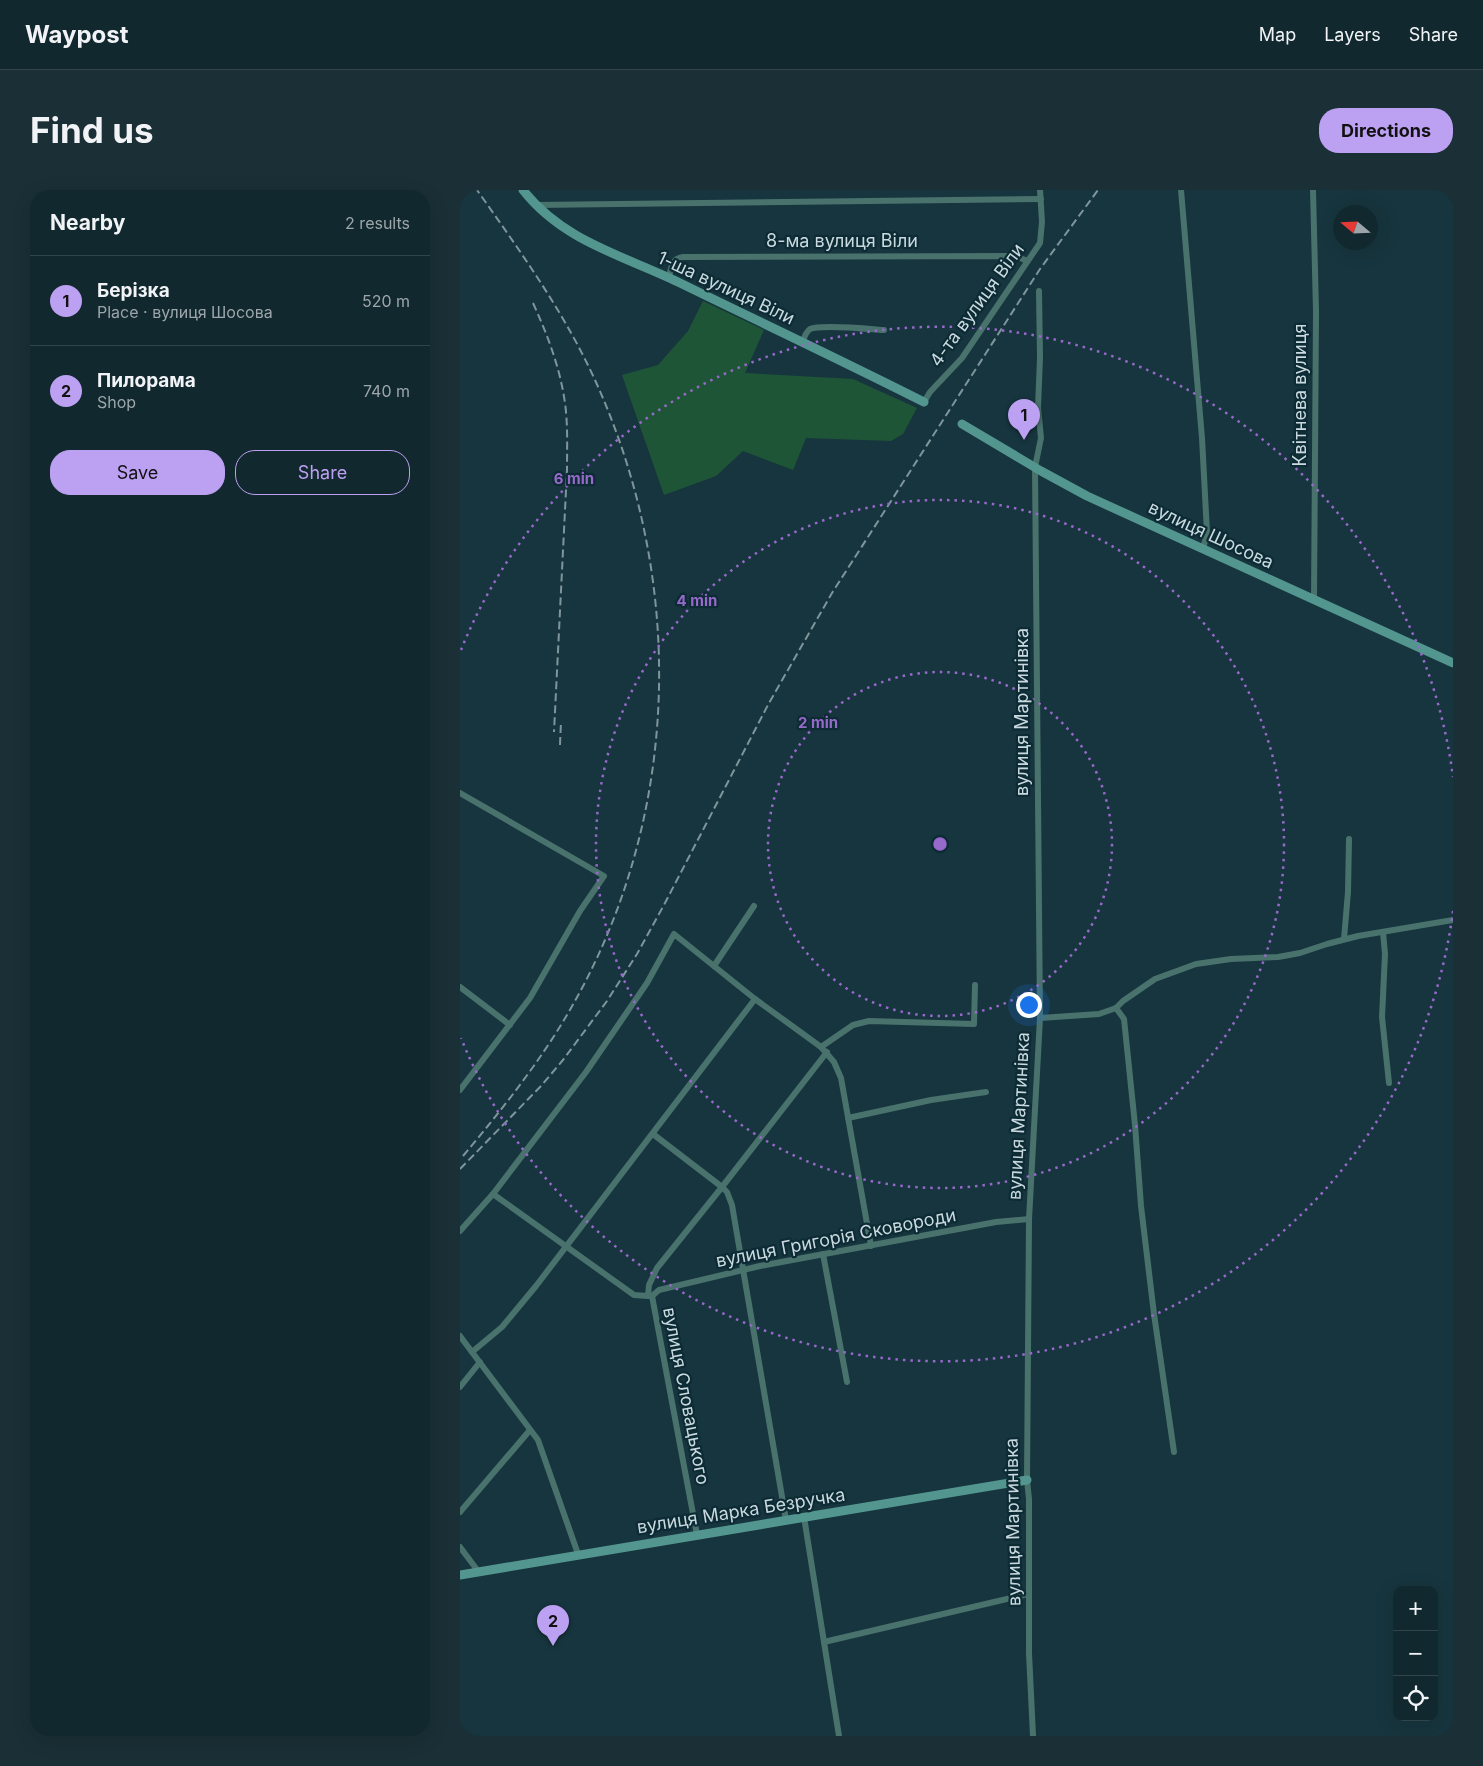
<!DOCTYPE html>
<html lang="en">
<head>
<meta charset="utf-8">
<style>
  body { margin:0; font-family:Inter,sans-serif; background:#1a3036; color:#f1f3f6 }
  .controls { position:absolute; right:15px; bottom:15px; display:grid; overflow:hidden; border-radius:10px; box-shadow:0 5px 20px #0002 }
  .controls button { width:45px; height:45px; display:grid; place-items:center; padding:0; border:0; border-bottom:1px solid #30444a; background:#11282e; color:#f1f3f6; font:25px sans-serif }
  .compass { position:absolute; left:873px; top:15px; width:45px; height:45px; border-radius:50%; background:#11282e; box-shadow:0 5px 20px #0002; rotate:289deg }
  .you { position:absolute; left:568px; top:814px; width:18px; height:18px; margin:-12px; border:4px solid #fff; border-radius:50%; background:#1a73e8; box-shadow:0 0 0 8px #1a73e833 }
  .badge { display:grid; place-items:center; width:32px; height:32px; border-radius:50%; background:#bca0f2; color:#111; font-size:16px; font-weight:700 }
  .pin { position:absolute; translate:-50% -41px; filter:drop-shadow(0 1px 2px #0008) }
  .pin::after { content:''; position:absolute; top:26px; width:18px; height:15px; background:inherit; clip-path:polygon(0 0,100% 0,50% 100%) }
  .list { margin:0; padding:0; list-style:none }
  h2 { display:flex; justify-content:space-between; align-items:center; height:65px; margin:0; padding:0 20px; font-size:21px }
  h2 small { font-size:16px; font-weight:400; color:#9ca6aa }
  .list li { display:grid; grid-template-columns:32px 1fr auto; gap:15px; align-items:center; box-sizing:border-box; height:90px; padding:0 20px; border-top:1px solid #30444a }
  .list b { display:block; font-size:19px; white-space:nowrap }
  .list p { margin:0; font-size:16px; white-space:nowrap; color:#9ca6aa }
  .list em { font-size:16px; font-style:normal; color:#9ca6aa }
  .actions { display:flex; gap:10px; padding:15px 20px }
  .actions a { flex:1; padding:11px 0; border:1px solid #bca0f2; border-radius:20px; text-align:center; font-size:18px; color:#bca0f2 }
  .actions .main { background:#bca0f2; color:#111 }
  .icon { flex:none; width:28px; height:28px; fill:none; stroke:currentColor; stroke-width:2; stroke-linecap:round; stroke-linejoin:round }
  .map { position:relative; flex:none; width:993px; height:1546px; overflow:hidden; border-radius:20px }
  header { display:flex; align-items:center; gap:30px; box-sizing:border-box; height:70px; padding:0 25px; background:#11282e; border-bottom:1px solid #30444a }
  header strong { font-size:24px }
  nav { display:flex; gap:28px; margin-inline-start:auto; font-size:18px }
  .intro { display:flex; align-items:center; justify-content:space-between; box-sizing:border-box; height:120px; padding:0 30px }
  h1 { margin:0; font-size:35px }
  .button { padding:12px 22px; border-radius:20px; background:#bca0f2; color:#111; font-size:18px; font-weight:700 }
  main { display:flex; gap:30px; padding:0 30px }
  aside { flex:1; background:#11282e; border-radius:20px; box-shadow:0 5px 20px #0002 }
  .map>svg:first-child { display:block }
</style>
</head>
<body>
<header>
<strong>Waypost</strong>
<nav><a>Map</a><a>Layers</a><a>Share</a></nav>
</header>
<div class="intro"><h1>Find us</h1><a class="button">Directions</a></div>
<main>
<aside>
<h2>Nearby<small>2 results</small></h2>
<ul class="list">
<li><span class="badge">1</span><div><b>Берізка</b><p>Place · вулиця Шосова</p></div><em>520 m</em></li>
<li><span class="badge">2</span><div><b>Пилорама</b><p>Shop</p></div><em>740 m</em></li>
</ul>
<div class="actions"><a class="main">Save</a><a>Share</a></div>
</aside>
<div class="map">
<svg width="993" height="1546" viewBox="0 0 993 1546">
  <rect width="100%" height="100%" fill="#17353e"/>
  <polygon fill="#1f5537" points="243,111 304,140 285,183 393,189 457,218 443,244 431,251 346,248 333,280 283,261 256,286 204,305 162,185 198,175 228,141"/>
  <g fill="none" stroke-linecap="round" stroke-linejoin="round">
    <g stroke="#49726d" stroke-width="6">
      <polyline points="721,0 742,248 747,343 743,359"/>
      <polyline points="853,0 856,121 854,410"/>
      <polyline points="75,15 581,9"/>
      <path d="M209,88C211,78 211,69 223,67L556,66L567,71"/>
      <path d="M343,152C344,147 345,143 350,139C361,134 410,139 424,140"/>
      <polyline points="464,212 470,202 502,168 580,53 582,32 580,0"/>
      <polyline points="0,603 144,686 120,721 70,808 0,900"/>
      <polyline points="923,742 925,764 922,827 929,893"/>
      <polyline points="884,749 888,702 889,649"/>
      <polyline points="254,776 294,716"/>
      <polyline points="0,797 50,835"/>
      <polyline points="656,818 664,829 675,935 681,1016 694,1124 714,1262"/>
      <polyline points="580,828 639,824 656,818 663,811 695,789 736,774 771,769 818,767 840,763 867,754 898,746 993,730"/>
      <polyline points="361,857 393,835 409,831 514,834 515,795"/>
      <polyline points="388,928 471,910 526,902"/>
      <polyline points="193,944 262,997 267,1002 272,1015 326,1330"/>
      <polyline points="33,1004 174,1105 188,1106"/>
      <polyline points="0,1041 33,1004 126,882 187,793 214,744 295,809 361,857 374,872 381,888 411,1056"/>
      <polyline points="363,1064 387,1192"/>
      <polyline points="188,1106 189,1095 197,1078 262,997 367,862"/>
      <polyline points="189,1106 192,1106 237,1345"/>
      <polyline points="192,1106 199,1100 300,1076 536,1032 569,1029"/>
      <polyline points="0,1146 78,1250 118,1364"/>
      <polyline points="12,1162 42,1137 76,1096 295,809"/>
      <polyline points="0,1197 20,1172"/>
      <polyline points="0,1322 70,1240"/>
      <polyline points="344,1327 379,1546"/>
      <polyline points="0,1357 18,1381"/>
      <polyline points="364,1452 568,1404"/>
      <polyline points="573,1546 569,1463 569,1309 567,1290 569,1029 580,828 575,277 581,248 578,217 580,168 579,101"/>
    </g>
    <g stroke="#53968f" stroke-width="9">
      <path d="M63,0C103,51 162,65 218,92C300,132 383,171 464,212"/>
      <polyline points="502,234 581,281 627,306 993,473"/>
      <polyline points="0,1385 567,1290"/>
    </g>
    <g stroke="#7f959c" stroke-width="2" stroke-dasharray="8 4" stroke-linecap="butt">
      <path d="M73,113C88,146 100,178 105,213C108,235 107,258 107,280L94,542"/>
      <polyline points="100,555 101,531"/>
      <path d="M3,966C44,917 84,867 115,811C222,619 225,388 135,190C104,122 60,61 17,0"/>
      <polyline points="0,979 81,896 103,870 147,811 177,764 205,713 309,513 372,403 580,79 638,0"/>
    </g>
  </g>
  <g fill="none" stroke="#9669ca" stroke-width="2.5" stroke-dasharray="2.5 5">
    <circle cx="480" cy="654" r="172"/>
    <circle cx="480" cy="654" r="344"/>
    <path d="M993 721A517 517 0 0 1 1 848M1 460A517 517 0 0 1 993 587"/>
  </g>
  <g text-anchor="middle" stroke-width="4.5" stroke-linejoin="round" paint-order="stroke">
    <g font-size="18" fill="#c9d9df" stroke="#0c2b34">
      <text x="382" y="57">8-ма вулиця Віли</text>
      <text transform="translate(266 98) rotate(25)" y="6">1-ша вулиця Віли</text>
      <text transform="translate(517 115) rotate(-54)" y="6">4-та вулиця Віли</text>
      <text transform="translate(840 205) rotate(-90)" y="6">Квітнева вулиця</text>
      <text transform="translate(751 345) rotate(25)" y="6">вулиця Шосова</text>
      <text transform="translate(562 522) rotate(-90)" y="6">вулиця Мартинівка</text>
      <text transform="translate(559 926) rotate(-87)" y="6">вулиця Мартинівка</text>
      <text transform="translate(376 1048) rotate(-11)" y="6">вулиця Григорія Сковороди</text>
      <text transform="translate(226 1206) rotate(79)" y="6">вулиця Словацького</text>
      <text transform="translate(281 1321) rotate(-9)" y="6">вулиця Марка Безручка</text>
      <text transform="translate(553 1332) rotate(-91)" y="6">вулиця Мартинівка</text>
    </g>
  </g>
  <circle cx="480" cy="654" r="8" fill="#9669ca" stroke="#0c2b34" stroke-width="2.5"/>
  <g font-size="15" text-anchor="middle" font-weight="bold" fill="#9669ca" stroke="#0c2b34" stroke-width="4.5" stroke-linejoin="round" paint-order="stroke">
    <text x="114" y="294">6 min</text>
    <text x="237" y="416">4 min</text>
    <text x="358" y="538">2 min</text>
  </g>
</svg>
<div class="controls">
<button>+</button>
<button>−</button>
<button><svg class="icon" aria-label="locate" viewBox="0 0 24 24"><circle cx="12" cy="12" r="6"/><path d="M12 2v4M12 18v4M2 12h4M18 12h4"/></svg></button>
</div>
<svg class="compass" viewBox="-18 -18 36 36"><path d="M0-13l5 13h-10z" fill="#e53935"/><path d="M0 13l5-13h-10z" fill="#9ca6aa"/></svg>
<div class="you"></div>
<div class="pin badge" style="left:564px;top:250px">1</div>
<div class="pin badge" style="left:93px;top:1456px">2</div>
</div>
</main>
</body>
</html>
